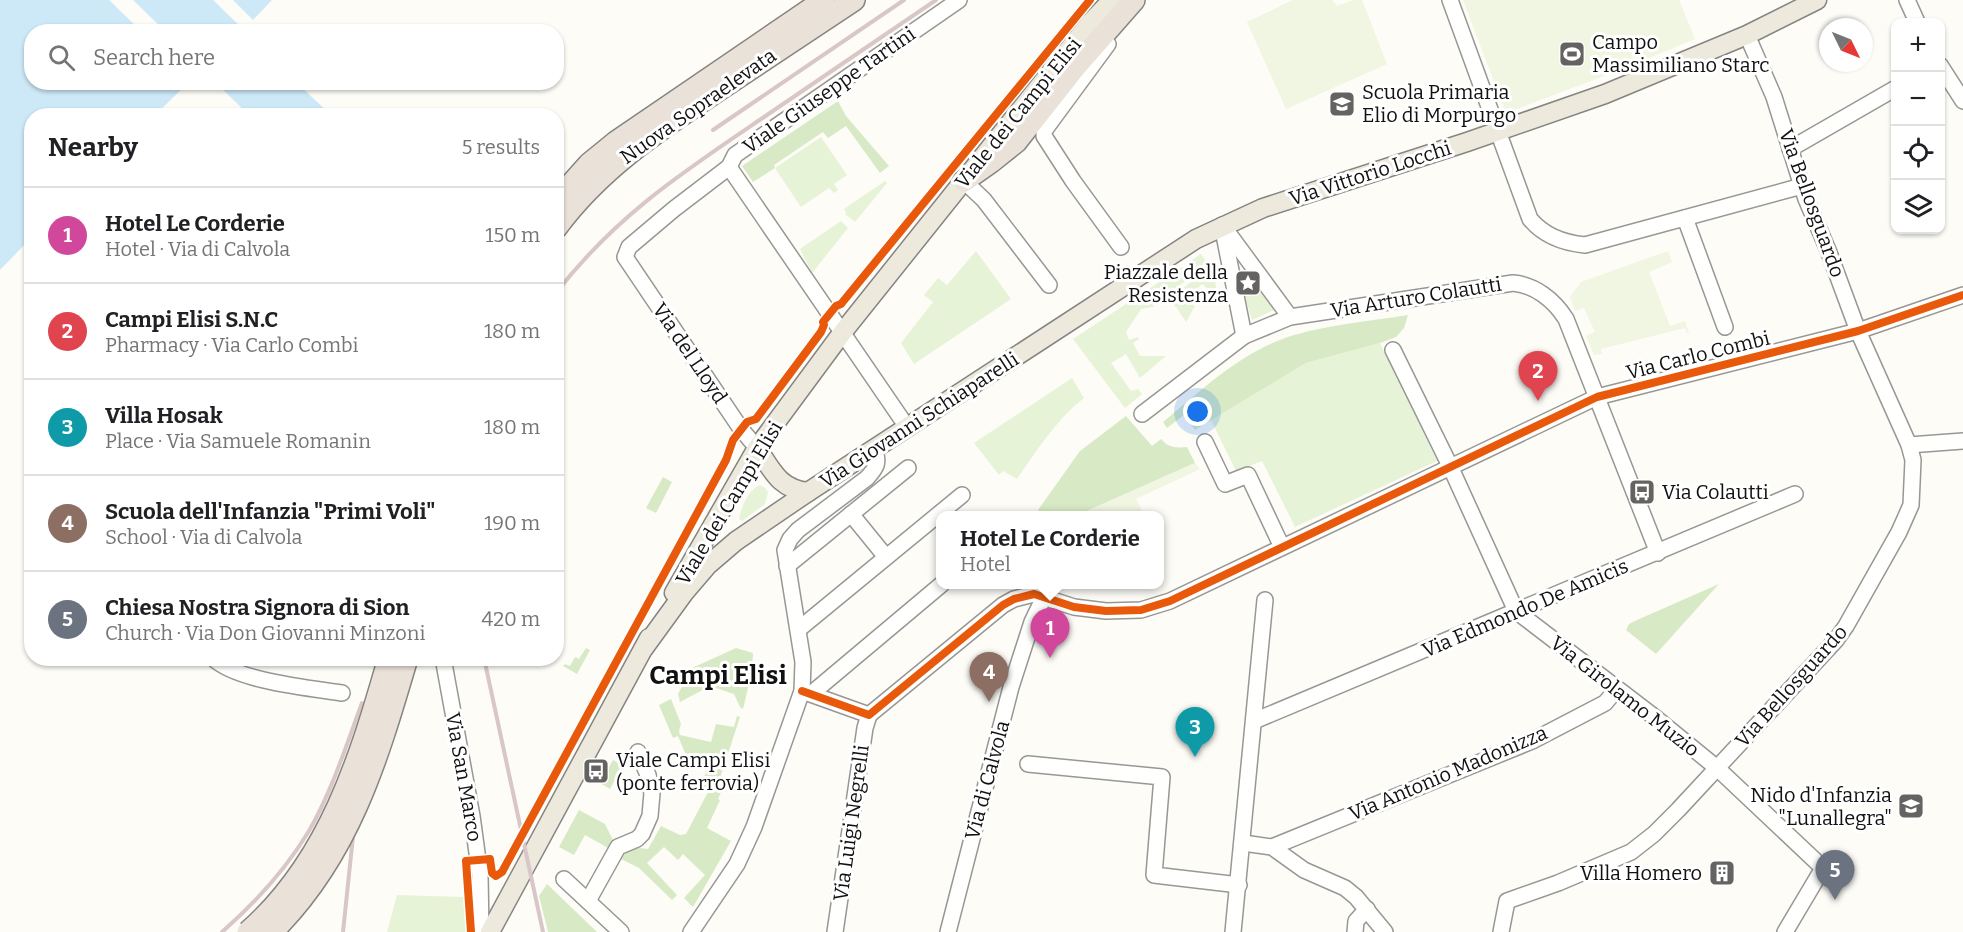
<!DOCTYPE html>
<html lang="en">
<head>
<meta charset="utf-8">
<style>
  body { margin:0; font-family:Bitter,serif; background:#f2f2f2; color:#202124 }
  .controls { position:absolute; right:18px; top:18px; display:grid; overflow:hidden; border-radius:12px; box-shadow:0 2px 4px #0004 }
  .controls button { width:54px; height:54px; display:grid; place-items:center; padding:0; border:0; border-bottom:2px solid #e0e0e0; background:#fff; color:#202124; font:30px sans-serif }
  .compass { position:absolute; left:1819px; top:18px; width:54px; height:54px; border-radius:50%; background:#fff; box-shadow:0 2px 4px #0004; rotate:133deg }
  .you { position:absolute; left:1198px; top:412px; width:21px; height:21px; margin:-15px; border:4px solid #fff; border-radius:50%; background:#1a73e8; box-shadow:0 0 0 9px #1a73e833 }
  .badge { display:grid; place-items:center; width:39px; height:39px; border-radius:50%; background:#0f766e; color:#fff; font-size:20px; font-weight:700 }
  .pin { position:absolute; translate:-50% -50px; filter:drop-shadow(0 2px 3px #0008) }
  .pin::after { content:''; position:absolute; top:32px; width:21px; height:18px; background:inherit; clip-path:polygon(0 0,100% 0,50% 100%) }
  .popup { position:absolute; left:936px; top:511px; width:228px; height:78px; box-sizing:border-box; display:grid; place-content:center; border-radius:12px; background:#fff; filter:drop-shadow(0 2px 4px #0005); font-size:20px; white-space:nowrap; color:#757577 }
  .popup b { font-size:22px; color:#202124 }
  .popup::after { content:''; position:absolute; left:50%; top:100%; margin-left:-12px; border:12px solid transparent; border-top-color:#fff }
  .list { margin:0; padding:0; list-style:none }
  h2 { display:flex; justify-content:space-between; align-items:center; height:78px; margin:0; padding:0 24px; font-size:26px }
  h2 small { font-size:20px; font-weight:400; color:#757577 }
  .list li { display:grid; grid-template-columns:39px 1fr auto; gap:18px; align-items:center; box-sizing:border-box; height:96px; padding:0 24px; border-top:2px solid #e0e0e0 }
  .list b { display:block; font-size:22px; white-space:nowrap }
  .list p { margin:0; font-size:20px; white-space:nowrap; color:#757577 }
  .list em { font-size:20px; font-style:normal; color:#757577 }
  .icon { flex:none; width:33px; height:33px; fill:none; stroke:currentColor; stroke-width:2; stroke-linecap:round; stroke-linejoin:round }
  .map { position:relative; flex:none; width:1963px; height:932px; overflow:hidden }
  .search { position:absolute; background:#fff; box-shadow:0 2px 4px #0004; left:24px; top:24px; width:540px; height:66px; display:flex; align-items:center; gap:15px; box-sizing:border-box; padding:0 21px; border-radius:24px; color:#757577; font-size:22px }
  .panel { position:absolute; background:#fff; box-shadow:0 2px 4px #0004; left:24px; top:108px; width:540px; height:558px; border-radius:24px }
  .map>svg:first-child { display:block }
</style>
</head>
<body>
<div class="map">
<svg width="1963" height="932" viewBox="0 0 1963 932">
  <rect width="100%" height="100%" fill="#fdfcf7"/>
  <g fill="#e7f3d7">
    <polygon points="821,137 847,175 834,184 838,190 834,193 829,188 801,207 775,168"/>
    <polygon points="885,181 887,183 855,222 845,214 846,212 844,209"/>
    <polygon points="841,221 848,228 812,273 800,249"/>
    <polygon points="976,251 1011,299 914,364 901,343 933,302 924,295 938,278 947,285"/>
    <polygon points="1201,254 1213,273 1219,299 1202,284 1186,300 1195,306 1186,322 1177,308 1168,300 1196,278 1196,273 1189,262"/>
    <polygon points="1182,267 1190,278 1155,302 1153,307 1141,309 1126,332 1129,340 1138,337 1139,339 1133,343 1140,356 1166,356 1140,378 1126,354 1111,363 1131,391 1138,389 1142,394 1125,408 1073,339"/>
    <polygon points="1248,284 1256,286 1274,310 1252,320 1243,291"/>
    <polygon points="1380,343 1437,461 1295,527 1262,461 1236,471 1211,420 1306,363"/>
    <path d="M1072,378L1084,398C1056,420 1037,450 1017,479L1003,471L999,475L974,443Z"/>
    <path d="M760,485L765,488L768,492L765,504L742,521L739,519C741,507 749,489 760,485Z"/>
    <polygon points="397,895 464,897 466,913 466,932 387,932"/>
  </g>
  <g fill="#d8eac5">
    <polygon points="838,101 846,116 889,166 880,173 846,126 828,138 823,132 774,165 775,168 753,182 742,166"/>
    <path d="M1408,315L1404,328L1396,337L1380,343L1306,363L1195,430L1184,415L1167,428L1163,422C1204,388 1245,348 1298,334C1333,324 1372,321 1408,315Z"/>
    <path d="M1126,416L1152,446L1161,439C1169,448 1176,448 1187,447L1195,463L1078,515H1046L1038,510L1080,451Z"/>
    <polygon points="663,477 672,482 656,513 646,508"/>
    <polygon points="1719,584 1656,654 1626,630 1629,624 1637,620"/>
    <polygon points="586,648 590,650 577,674 563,666 565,664 570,666 575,657 579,659"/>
    <polygon points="736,648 753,653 752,671 743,709 740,707 734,694 710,686 680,702 678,694 692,668"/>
    <polygon points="671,699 681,724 679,731 680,735 711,742 716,724 734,727 737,716 740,717 720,778 726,782 718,799 720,800 707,828 731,841 693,907 684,898 705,875 683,854 678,860 664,847 647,863 677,895 672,900 639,868 621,859 630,847 648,849 661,826 680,835 686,834 708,792 699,786 707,771 688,760 678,736 673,738 659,705"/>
    <polygon points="613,760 623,766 610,789 600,783"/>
    <polygon points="579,810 605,824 614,842 610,849 585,835 574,855 559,847"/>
    <polygon points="547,884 597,932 548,932 539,896"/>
  </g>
  <g fill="#f0f6e1">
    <polygon points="1293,0 1332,0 1337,6 1353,0 1362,0 1387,64 1286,109 1247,22"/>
    <polygon points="1463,0 1679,0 1695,39 1625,68 1506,113"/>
    <polygon points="1668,251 1672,262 1649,272 1670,326 1685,321 1689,333 1687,333 1685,328 1601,349 1602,354 1594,355 1586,336 1595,332 1584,308 1575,311 1570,297 1581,282"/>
    <polygon points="1195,463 1200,469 1136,499 1144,515 1078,515"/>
  </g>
  <g fill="#cde8f7">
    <polygon points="0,0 109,0 141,31 32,32 32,82 188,83 155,115 32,116 31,238 0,270"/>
    <polygon points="133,0 213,0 245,31 165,31"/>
    <polygon points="233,0 272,0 253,20"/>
    <polygon points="216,83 297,83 331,115 249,115"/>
  </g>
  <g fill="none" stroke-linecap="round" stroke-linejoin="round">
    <defs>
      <g id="minor">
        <path d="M1450,0L1530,219C1544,236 1564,243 1585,245L1802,186"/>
        <polyline points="1907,0 1917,22"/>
        <polyline points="1108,44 1044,131 1044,136 1073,181 1121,247"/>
        <polyline points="1940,65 1963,101"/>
        <polyline points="1790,149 1896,88"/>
        <polyline points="729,167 907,427"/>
        <polyline points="964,181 984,200 1049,285"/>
        <polyline points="1685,218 1725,327"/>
        <path d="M1222,225L1244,336L1290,317L1513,283C1535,285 1554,300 1566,319L1658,553"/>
        <polyline points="1226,230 1290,317"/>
        <polyline points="1393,350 1450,466 1516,611 1657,719 1717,768 1823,868 1785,932"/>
        <polyline points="1142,414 1244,336"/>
        <polyline points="1205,442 1225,484 1248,475 1282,547"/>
        <polyline points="1909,445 1963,441"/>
        <polyline points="757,448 741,429 625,257 629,247 674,209 729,167 735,155 959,0"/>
        <polyline points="851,514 886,557"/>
        <polyline points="787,566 908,468"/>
        <polyline points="799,629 962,495"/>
        <path d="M213,658C236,681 309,688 342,693"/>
        <polyline points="443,658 472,816 480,875 481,932"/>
        <polyline points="802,691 869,715 1003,605 1014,599 1034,594 1074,607 1106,611 1141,610 1170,601 1597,397 1858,331 1963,295"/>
        <polyline points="811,694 942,584"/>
        <polyline points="1254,721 1795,494"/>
        <polyline points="1028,764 1162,777 1154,875 1239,885"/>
        <polyline points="1243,843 1272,847 1304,870 1345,888 1356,897 1385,932"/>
        <polyline points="1272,847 1532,741 1605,703 1617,689"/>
        <polyline points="564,879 621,932"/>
        <polyline points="588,901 618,847 637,839 642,834 650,816 652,793 648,775 638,752"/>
        <path d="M691,932L737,864L754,827L802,691L803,662L785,550L790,539L798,530L867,478C876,468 880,463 874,449"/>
        <polyline points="835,932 865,728 869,715"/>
        <polyline points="948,932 1011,687 1032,622 1044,597"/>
        <polyline points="1233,932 1265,600"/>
        <polyline points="1355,932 1356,921 1367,909"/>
        <polyline points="1501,932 1507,901 1558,883 1631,852 1654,834 1678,810 1836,640 1846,626 1899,532 1911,505 1913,460 1909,445 1858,331 1828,250 1806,199 1774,97 1747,35"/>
      </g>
      <g id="major">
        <path d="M757,448C772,470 779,489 808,492"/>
        <polyline points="674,593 757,448 842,333 1089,24 1112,0"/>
        <polyline points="644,648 684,593 708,565 736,541 808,492 1196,239 1263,208 1467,142 1605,94 1747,35 1817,0"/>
        <polyline points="490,932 649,638"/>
      </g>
      <g id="highway">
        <polyline points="964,181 991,162 1016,142 1076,66 1134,0"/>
        <polyline points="556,201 589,164 616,142 824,0"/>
        <path d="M556,228C600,168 660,129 720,89C765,59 809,30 854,0"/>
      </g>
    </defs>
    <use href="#minor" stroke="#979795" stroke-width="18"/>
    <use href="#major" stroke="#858482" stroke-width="21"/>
    <use href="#highway" stroke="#858482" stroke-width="24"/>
    <use href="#minor" stroke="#fffffe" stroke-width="15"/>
    <use href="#major" stroke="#ede9dc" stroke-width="18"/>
    <use href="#highway" stroke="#eae1d8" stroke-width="21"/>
    <g stroke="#d9c6c7" stroke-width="4">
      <polyline points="713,130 904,0"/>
      <path d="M556,293C617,214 686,170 767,115C823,77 880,38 936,0"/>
      <polyline points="484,658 543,932"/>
      <path d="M222,932C255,903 286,869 309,831C332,791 346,746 362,703"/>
      <polyline points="343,932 357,798 370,715"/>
    </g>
    <defs>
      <g id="highway-bridge">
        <path d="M248,932C329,861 360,759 389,658"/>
        <path d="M272,932C349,856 377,760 407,658"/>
      </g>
    </defs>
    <use href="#highway-bridge" stroke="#858482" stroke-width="24" stroke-linecap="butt"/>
    <use href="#highway-bridge" stroke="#eae1d8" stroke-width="21"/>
    <defs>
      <g id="cycleway">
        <polyline points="802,691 869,715 1003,605 1014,599 1034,594 1074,607 1106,611 1141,610 1170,601 1597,397 1858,331 1963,295"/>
        <polyline points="471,932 466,861 490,859 492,873 496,876 502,872 726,460 733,440 747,422 756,419 821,332 824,325 823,322 836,306 841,304 1090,0"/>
      </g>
    </defs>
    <use href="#cycleway" stroke="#fff" stroke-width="11"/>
    <use href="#cycleway" stroke="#e8590c" stroke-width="8"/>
  </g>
  <defs>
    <symbol id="stadium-square" viewBox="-11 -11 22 22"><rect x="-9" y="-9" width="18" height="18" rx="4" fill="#646362" stroke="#fff"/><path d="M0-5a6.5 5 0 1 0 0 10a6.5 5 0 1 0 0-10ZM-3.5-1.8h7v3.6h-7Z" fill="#fff"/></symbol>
    <symbol id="school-square" viewBox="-11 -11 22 22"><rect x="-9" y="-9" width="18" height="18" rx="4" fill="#646362" stroke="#fff"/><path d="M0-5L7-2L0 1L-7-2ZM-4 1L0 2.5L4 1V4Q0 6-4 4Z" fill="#fff"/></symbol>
    <symbol id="sight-square" viewBox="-11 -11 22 22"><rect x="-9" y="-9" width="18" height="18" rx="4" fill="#646362" stroke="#fff"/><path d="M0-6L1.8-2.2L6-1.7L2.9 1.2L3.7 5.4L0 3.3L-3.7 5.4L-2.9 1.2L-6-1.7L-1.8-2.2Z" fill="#fff"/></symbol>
    <symbol id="bus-square" viewBox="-11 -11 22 22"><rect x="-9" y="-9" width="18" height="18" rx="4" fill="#646362" stroke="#fff"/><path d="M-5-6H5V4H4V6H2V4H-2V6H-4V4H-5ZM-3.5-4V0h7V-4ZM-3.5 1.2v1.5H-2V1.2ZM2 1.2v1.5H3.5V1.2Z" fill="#fff"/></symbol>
    <symbol id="building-square" viewBox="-11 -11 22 22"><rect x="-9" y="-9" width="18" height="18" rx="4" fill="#646362" stroke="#fff"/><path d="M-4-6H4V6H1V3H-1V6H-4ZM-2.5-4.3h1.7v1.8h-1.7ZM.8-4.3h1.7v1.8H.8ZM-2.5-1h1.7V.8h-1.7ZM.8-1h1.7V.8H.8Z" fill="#fff"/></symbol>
  </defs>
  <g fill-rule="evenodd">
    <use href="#stadium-square" x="1557" y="39" width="30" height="30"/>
    <use href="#school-square" x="1327" y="89" width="30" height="30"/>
    <use href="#sight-square" x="1233" y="268" width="30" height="30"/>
    <use href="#bus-square" x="1627" y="477" width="30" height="30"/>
    <use href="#bus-square" x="581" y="756" width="30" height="30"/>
    <use href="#school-square" x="1896" y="791" width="30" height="30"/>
    <use href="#building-square" x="1707" y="858" width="30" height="30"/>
  </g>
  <g text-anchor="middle" stroke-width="6" stroke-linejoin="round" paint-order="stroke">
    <g font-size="20" fill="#111" stroke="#fff" text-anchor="start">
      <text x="1592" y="49">Campo<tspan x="1592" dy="23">Massimiliano Starc</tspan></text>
      <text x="1362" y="99">Scuola Primaria<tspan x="1362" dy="23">Elio di Morpurgo</tspan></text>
      <text x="1228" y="279" text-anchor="end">Piazzale della<tspan x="1228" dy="23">Resistenza</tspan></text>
      <text x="1662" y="499">Via Colautti</text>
      <text x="616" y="767">Viale Campi Elisi<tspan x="616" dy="23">(ponte ferrovia)</tspan></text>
      <text x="1892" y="802" text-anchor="end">Nido d'Infanzia<tspan x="1892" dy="23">"Lunallegra"</tspan></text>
      <text x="1702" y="880" text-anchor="end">Villa Homero</text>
    </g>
    <g font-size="20" fill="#111" stroke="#fff">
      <text transform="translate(829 90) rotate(-35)" y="7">Viale Giuseppe Tartini</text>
      <text transform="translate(698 106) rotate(-35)" y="7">Nuova Sopraelevata</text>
      <text transform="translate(1018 113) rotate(-51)" y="7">Viale dei Campi Elisi</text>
      <text transform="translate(1370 173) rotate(-18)" y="7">Via Vittorio Locchi</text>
      <text transform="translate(1812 203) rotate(70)" y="7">Via Bellosguardo</text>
      <text transform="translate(1416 297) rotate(-9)" y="7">Via Arturo Colautti</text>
      <text transform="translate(690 353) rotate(56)" y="7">Via del Lloyd</text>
      <text transform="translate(1698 355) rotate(-14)" y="7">Via Carlo Combi</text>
      <text transform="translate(919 420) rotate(-33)" y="7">Via Giovanni Schiaparelli</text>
      <text transform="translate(729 503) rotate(-59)" y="7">Viale dei Campi Elisi</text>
      <text transform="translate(1525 608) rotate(-23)" y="7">Via Edmondo De Amicis</text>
      <text transform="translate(1791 686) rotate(-48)" y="7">Via Bellosguardo</text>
      <text transform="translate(1625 696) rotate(38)" y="7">Via Girolamo Muzio</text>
      <text transform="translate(1448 773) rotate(-23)" y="7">Via Antonio Madonizza</text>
      <text transform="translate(464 777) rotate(80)" y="7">Via San Marco</text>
      <text transform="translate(987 780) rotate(-75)" y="7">Via di Calvola</text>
      <text transform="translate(851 823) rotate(-82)" y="7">Via Luigi Negrelli</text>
    </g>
    <g font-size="26" font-weight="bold" fill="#111" stroke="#fff">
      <text x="718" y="684">Campi Elisi</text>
    </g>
  </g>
</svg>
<div class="controls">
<button>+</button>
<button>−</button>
<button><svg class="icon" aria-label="locate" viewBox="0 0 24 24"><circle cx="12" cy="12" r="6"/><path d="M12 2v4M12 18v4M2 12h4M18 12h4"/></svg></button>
<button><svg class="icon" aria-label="layers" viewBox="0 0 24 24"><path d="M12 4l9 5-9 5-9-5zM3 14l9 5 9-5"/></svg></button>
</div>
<svg class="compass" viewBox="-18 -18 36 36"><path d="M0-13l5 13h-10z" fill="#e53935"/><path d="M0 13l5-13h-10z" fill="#757577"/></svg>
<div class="you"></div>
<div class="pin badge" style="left:1050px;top:658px;background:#d1479c">1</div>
<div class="popup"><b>Hotel Le Corderie</b>Hotel</div>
<div class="pin badge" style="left:1538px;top:401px;background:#e0444e">2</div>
<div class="pin badge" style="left:1195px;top:757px;background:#0f9aa8">3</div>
<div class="pin badge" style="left:989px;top:702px;background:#8d6e63">4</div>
<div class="pin badge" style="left:1835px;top:900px;background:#6b7280">5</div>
<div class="search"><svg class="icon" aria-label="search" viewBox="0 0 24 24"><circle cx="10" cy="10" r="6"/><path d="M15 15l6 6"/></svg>Search here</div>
<section class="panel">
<h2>Nearby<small>5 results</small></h2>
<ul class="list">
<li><span class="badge" style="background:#d1479c">1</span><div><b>Hotel Le Corderie</b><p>Hotel · Via di Calvola</p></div><em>150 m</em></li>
<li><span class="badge" style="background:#e0444e">2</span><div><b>Campi Elisi S.N.C</b><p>Pharmacy · Via Carlo Combi</p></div><em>180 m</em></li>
<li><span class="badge" style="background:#0f9aa8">3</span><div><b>Villa Hosak</b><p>Place · Via Samuele Romanin</p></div><em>180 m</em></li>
<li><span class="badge" style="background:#8d6e63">4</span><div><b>Scuola dell'Infanzia &quot;Primi Voli&quot;</b><p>School · Via di Calvola</p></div><em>190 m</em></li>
<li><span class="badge" style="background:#6b7280">5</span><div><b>Chiesa Nostra Signora di Sion</b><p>Church · Via Don Giovanni Minzoni</p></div><em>420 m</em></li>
</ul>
</section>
</div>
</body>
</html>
